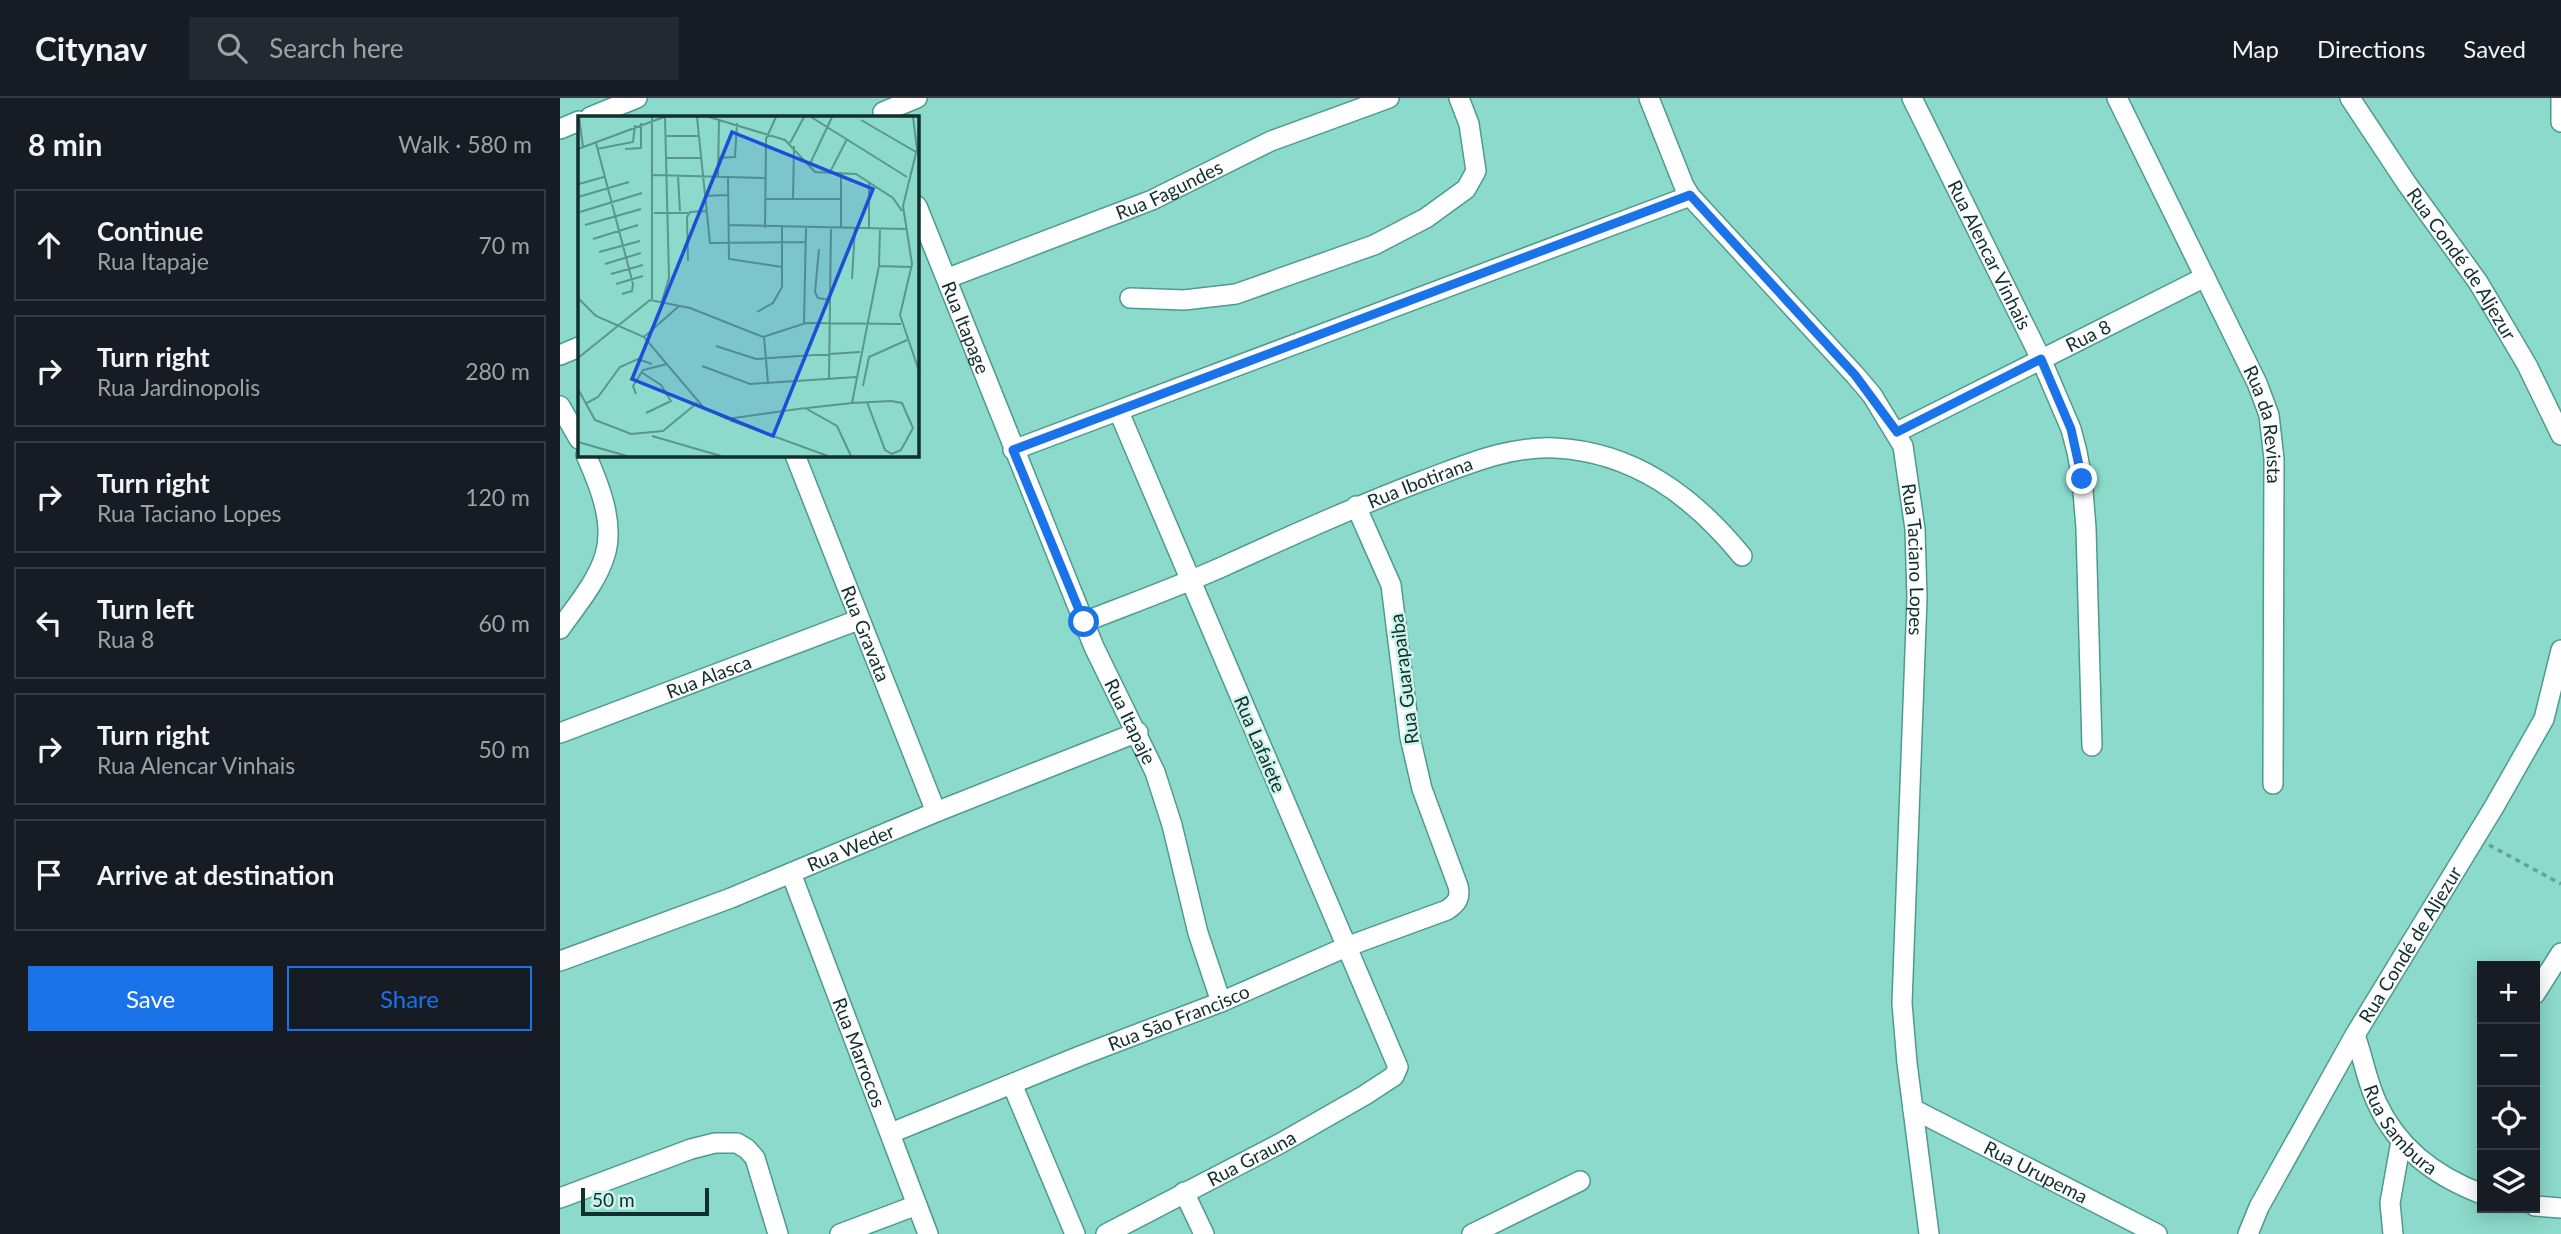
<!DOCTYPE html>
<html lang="en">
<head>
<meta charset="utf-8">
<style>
  body { margin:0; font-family:Lato,sans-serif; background:#242831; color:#f1f3f6 }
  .controls { position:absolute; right:21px; bottom:21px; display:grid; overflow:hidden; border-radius:0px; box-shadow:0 4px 18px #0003 }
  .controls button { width:63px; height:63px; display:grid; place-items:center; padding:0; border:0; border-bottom:2px solid #363941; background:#171b24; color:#f1f3f6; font:35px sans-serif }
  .scale { position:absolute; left:21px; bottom:18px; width:128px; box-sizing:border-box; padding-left:7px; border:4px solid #10312b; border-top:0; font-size:19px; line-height:24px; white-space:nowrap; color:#10312b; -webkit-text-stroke:5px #cef3eb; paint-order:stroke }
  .stop { position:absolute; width:21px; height:21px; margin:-16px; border:5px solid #1a73e8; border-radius:50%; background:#fff }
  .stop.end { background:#1a73e8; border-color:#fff; box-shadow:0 2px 7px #0008 }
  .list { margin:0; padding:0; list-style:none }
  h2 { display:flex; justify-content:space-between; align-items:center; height:91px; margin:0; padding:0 28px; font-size:30px }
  h2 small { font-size:23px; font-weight:400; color:#9ea1a6 }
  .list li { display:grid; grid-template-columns:46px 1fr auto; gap:21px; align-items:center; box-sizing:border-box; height:112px; margin:0 14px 14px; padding:0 14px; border:2px solid #363941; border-radius:0px }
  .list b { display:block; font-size:26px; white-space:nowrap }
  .list p { margin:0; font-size:23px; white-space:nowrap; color:#9ea1a6 }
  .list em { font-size:23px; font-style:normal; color:#9ea1a6 }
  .actions { display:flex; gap:14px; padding:21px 28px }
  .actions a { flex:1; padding:16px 0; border:2px solid #1a73e8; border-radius:0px; text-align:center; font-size:24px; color:#1a73e8 }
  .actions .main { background:#1a73e8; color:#fff }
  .icon { flex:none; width:38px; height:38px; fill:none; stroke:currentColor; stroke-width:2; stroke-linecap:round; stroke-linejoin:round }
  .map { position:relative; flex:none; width:2001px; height:1136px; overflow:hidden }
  header { display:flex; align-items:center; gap:42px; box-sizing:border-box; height:98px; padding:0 35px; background:#171b24; border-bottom:2px solid #363941 }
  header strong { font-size:33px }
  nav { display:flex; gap:38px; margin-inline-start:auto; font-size:24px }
  .search { width:490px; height:63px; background:#242831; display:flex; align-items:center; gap:18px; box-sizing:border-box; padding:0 24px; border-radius:0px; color:#9ea1a6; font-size:26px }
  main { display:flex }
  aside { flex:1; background:#171b24 }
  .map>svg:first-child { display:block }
</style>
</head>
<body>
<header>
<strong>Citynav</strong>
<div class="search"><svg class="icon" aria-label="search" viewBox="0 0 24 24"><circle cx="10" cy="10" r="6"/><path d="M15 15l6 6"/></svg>Search here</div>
<nav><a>Map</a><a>Directions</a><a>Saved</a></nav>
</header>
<main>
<aside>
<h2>8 min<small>Walk · 580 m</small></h2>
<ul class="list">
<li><svg class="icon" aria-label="ahead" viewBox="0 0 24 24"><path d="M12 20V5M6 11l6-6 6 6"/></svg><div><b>Continue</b><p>Rua Itapaje</p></div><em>70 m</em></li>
<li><svg class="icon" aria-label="right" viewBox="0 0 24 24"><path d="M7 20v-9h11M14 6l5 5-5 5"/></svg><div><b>Turn right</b><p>Rua Jardinopolis</p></div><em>280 m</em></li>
<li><svg class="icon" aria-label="right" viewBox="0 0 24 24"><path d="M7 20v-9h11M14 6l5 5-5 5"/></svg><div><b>Turn right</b><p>Rua Taciano Lopes</p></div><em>120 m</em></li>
<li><svg class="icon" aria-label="left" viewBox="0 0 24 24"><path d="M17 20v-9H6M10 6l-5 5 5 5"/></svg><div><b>Turn left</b><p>Rua 8</p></div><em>60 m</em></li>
<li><svg class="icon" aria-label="right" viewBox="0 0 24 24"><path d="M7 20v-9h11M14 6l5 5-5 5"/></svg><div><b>Turn right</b><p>Rua Alencar Vinhais</p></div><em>50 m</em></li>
<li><svg class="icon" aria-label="arrive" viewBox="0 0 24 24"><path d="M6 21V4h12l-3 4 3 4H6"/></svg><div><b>Arrive at destination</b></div></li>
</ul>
<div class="actions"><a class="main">Save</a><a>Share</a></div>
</aside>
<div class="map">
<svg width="2001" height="1136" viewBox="0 0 2001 1136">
  <rect width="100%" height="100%" fill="#8cdacb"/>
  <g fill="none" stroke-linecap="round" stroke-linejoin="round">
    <defs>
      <g id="minor">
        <path id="s1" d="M1089,0L1124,88L1130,98L1295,277L1312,297L1343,348L1355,431L1357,500L1342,905L1347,965L1369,1136"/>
        <path id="s2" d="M1352,0L1481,261L1511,331L1517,354L1522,381L1526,430L1532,648"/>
        <path id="s3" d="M1557,0L1697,285L1709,317L1714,361L1713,686"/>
        <path id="s4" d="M1790,0L1847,86L1918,184L1967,267L2001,337"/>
        <polyline points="2001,0 2001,24"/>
        <polyline points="323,14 357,0"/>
        <polyline points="30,19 77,0"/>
        <polyline points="0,31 19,23"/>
        <path id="s5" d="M357,108L534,549L595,674L612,727L638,835L661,904"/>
        <path id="s6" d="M388,180L592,102L711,43L829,0"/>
        <polyline points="570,200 624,202 676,196 814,147 866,120 906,91 916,73 909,26 899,0"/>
        <polyline points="0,257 19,249"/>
        <polyline points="0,308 19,341"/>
        <path id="s7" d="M1337,334L1645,179"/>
        <polyline points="453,352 1130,98"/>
        <path id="s8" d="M235,357L376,714"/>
        <path id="s9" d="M524,524C570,506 617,489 662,469C728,439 794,409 862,383C906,367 947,348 995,350C1074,354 1133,398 1182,458"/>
        <path d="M0,531C16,508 37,484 45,457C55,425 39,386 26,357"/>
        <path id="s10" d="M0,635L298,522"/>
        <path id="s11" d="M231,775L368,1136"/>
        <path id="s12" d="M0,863L171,800L376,714L578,634"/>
        <polyline points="1975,896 2001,855"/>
        <path id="s13" d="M1795,937C1803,959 1807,984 1817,1005C1838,1051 1877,1079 1922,1096"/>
        <polyline points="452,986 515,1136"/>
        <path id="s14" d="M1353,1011L1597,1136"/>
        <path id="s15" d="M331,1035L520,958L661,904L786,849L887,812C897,805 901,800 898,788L862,691L850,639L831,487L796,408"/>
        <polyline points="624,1094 644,1136"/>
        <polyline points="0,1100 131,1051 155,1045 177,1045 187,1051 195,1060 218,1136"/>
        <polyline points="1975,1108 2001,1110"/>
        <polyline points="280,1136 357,1107"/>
        <path id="s16" d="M546,1136L721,1045L805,997L834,978L838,969L559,314"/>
        <polyline points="912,1136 1020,1083"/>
        <path id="s17" d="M1688,1136L1699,1109L1795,937L1934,709L1984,621L2001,552"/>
        <polyline points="1833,1136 1830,1105 1841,1043"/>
      </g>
    </defs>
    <use href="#minor" stroke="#4d9b8d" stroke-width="22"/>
    <polyline stroke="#63a296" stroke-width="3.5" stroke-dasharray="5 5" stroke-linecap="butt" points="1929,747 2001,786"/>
    <use href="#minor" stroke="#fff" stroke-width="19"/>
  </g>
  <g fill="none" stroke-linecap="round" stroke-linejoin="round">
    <polyline stroke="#1a73e8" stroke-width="9" points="524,524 453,352 1130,97 1295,277 1337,334 1481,261 1511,331 1522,381"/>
  </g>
  <g text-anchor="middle" stroke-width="5" stroke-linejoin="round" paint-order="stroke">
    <g font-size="19" fill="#10312b" stroke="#cef3eb">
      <text dy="7" stroke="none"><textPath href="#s6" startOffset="238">Rua Fagundes</textPath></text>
      <text dy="7" stroke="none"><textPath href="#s2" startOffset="175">Rua Alencar Vinhais</textPath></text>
      <text dy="7" stroke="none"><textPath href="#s4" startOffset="200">Rua Condé de Aljezur</textPath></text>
      <text dy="7" stroke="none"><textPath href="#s5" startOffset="131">Rua Itapage</textPath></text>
      <text dy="7" stroke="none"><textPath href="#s7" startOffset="214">Rua 8</textPath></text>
      <text dy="7" stroke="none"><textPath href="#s3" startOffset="360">Rua da Revista</textPath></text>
      <text dy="7" stroke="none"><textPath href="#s9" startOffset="364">Rua Ibotirana</textPath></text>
      <text dy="7" stroke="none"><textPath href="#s1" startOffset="550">Rua Taciano Lopes</textPath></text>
      <text dy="7" stroke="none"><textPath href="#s8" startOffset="192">Rua Gravata</textPath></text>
      <text dy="7" stroke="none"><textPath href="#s10" startOffset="159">Rua Alasca</textPath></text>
      <text transform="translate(844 581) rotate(-97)" y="7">Rua Guarapaiba</text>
      <text dy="7" stroke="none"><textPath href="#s5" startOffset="558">Rua Itapaje</textPath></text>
      <text transform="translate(700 646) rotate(67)" y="7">Rua Lafaiete</text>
      <text dy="7" stroke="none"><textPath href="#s12" startOffset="312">Rua Weder</textPath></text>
      <text dy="7" stroke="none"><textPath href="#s17" startOffset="332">Rua Condé de Aljezur</textPath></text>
      <text dy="7" stroke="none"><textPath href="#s15" startOffset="310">Rua São Francisco</textPath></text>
      <text dy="7" stroke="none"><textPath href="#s11" startOffset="192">Rua Marrocos</textPath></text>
      <text dy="7" stroke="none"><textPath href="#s13" startOffset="107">Rua Sambura</textPath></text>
      <text dy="7" stroke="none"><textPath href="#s16" startOffset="164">Rua Grauna</textPath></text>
      <text dy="7" stroke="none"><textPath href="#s14" startOffset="138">Rua Urupema</textPath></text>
    </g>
  </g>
  <g transform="translate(18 18)">
    <rect width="341" height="341" fill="#8cdacb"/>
    <path fill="none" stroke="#5a968b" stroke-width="2" d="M1,1L5,31M74,1V183M119,1L132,127L228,126M131,1L207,24L237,56L278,58L315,82L324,95M233,1L329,61M335,1L339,33L325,90L334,148L322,199L342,258M283,4L338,36M88,20H120M18,27L55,168L54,175L44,178M212,27L226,1M0,33L86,1M19,33L55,26L57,9M47,33L63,32V7M88,42H123M140,42L157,41L159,7M231,50L254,1M263,56V111M251,58L269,23M75,59L187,62M100,60L102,95M140,61L141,3M150,62L151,143L204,151M1,68L26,61M126,80L150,79M0,81L51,66M188,83H263M215,83L216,30M2,96L64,77M76,97H110M7,109L63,93M150,109L329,113M187,112L188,23L198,1M291,112V66M15,123L60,109M241,133L237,176L240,182L253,184M21,136L62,125M110,145L109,101L112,96L128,95M27,148L63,137M301,150L333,151M33,158L65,149M274,163L277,112M38,168L65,160M0,182L18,200L66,221L126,292L149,303L227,292L259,310L273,340M84,185L91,162L87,1M179,196L195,187L204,171V111M226,207L228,111M66,221L101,190M186,221L190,267M138,230L178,243L282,236M0,242L72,184L112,192L185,221L228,207L323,208M124,250L172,268L278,261M63,256L83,269L93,285L68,297M251,263L253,111M285,270L291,241L329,224M0,273L17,304L53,318L85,315L119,287M58,278L55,270L65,254L89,248M274,287L301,150L302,112M7,288L20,281L42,251L60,243L74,248M229,292L274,287L313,285L324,287L335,312L323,334L314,338L307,334L289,286M151,304L250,340M74,320L143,340M0,326L49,340"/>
    <path fill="#1d4ed8" fill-opacity="0.15" stroke="#1d4ed8" stroke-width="3.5" d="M154,16L295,73L195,320L54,263Z"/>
    <rect width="341" height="341" fill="none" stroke="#10312b" stroke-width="3.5"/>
  </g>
</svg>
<div class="controls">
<button>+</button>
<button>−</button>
<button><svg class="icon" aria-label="locate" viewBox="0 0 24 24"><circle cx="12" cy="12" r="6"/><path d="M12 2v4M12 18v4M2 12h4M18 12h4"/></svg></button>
<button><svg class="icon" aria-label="layers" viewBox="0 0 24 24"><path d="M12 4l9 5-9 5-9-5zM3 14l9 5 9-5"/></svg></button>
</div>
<div class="scale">50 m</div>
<div class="stop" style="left:524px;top:524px"></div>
<div class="stop end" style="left:1522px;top:381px"></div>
</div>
</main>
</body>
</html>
